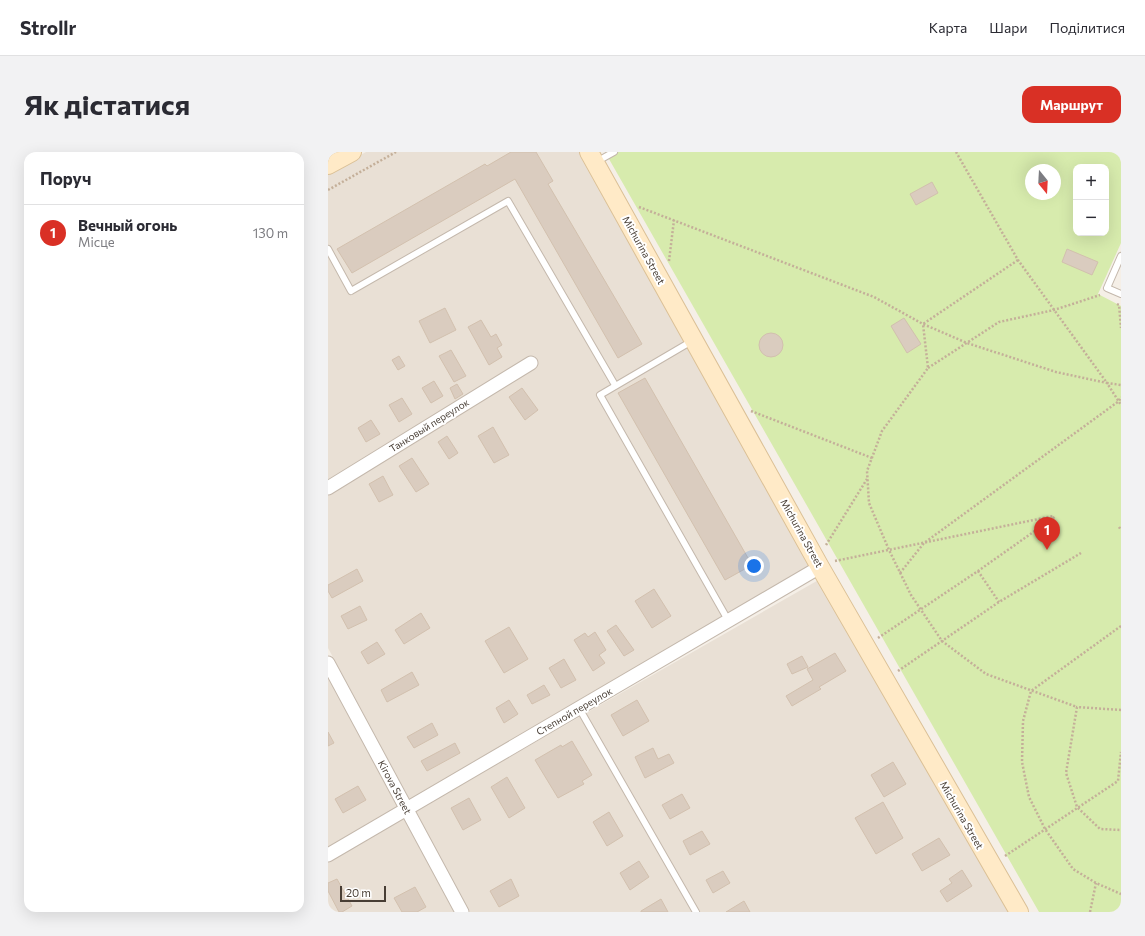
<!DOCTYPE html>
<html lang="uk">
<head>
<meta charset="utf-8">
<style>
  body { margin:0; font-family:Commissioner,sans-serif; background:#f2f2f3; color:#2b2b33 }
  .controls { position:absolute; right:12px; top:12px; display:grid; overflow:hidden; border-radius:8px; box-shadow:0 4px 16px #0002 }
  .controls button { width:36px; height:36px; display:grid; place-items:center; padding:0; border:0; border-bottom:1px solid #e1e1e2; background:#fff; color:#2b2b33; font:20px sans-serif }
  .compass { position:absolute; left:697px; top:12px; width:36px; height:36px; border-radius:50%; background:#fff; box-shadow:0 4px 16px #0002; rotate:162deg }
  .scale { position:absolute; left:12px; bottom:10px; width:46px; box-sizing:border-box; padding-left:4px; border:2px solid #483e35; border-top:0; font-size:11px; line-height:14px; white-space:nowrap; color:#483e35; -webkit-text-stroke:3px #fff; paint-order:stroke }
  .you { position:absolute; left:426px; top:414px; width:14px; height:14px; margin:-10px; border:3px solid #fff; border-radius:50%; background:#1a73e8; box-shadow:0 0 0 6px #1a73e833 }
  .badge { display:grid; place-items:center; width:26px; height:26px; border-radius:50%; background:#d93025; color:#fff; font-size:13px; font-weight:700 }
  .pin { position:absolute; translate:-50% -33px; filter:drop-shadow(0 1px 2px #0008) }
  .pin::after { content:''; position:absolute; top:21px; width:14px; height:12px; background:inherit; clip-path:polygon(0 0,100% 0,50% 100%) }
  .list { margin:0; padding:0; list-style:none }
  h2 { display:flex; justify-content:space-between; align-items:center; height:52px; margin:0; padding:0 16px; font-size:17px }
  h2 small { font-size:13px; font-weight:400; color:#7c7c81 }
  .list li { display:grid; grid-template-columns:26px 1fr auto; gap:12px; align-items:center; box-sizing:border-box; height:56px; padding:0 16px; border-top:1px solid #e1e1e2 }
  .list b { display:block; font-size:15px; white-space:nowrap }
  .list p { margin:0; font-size:13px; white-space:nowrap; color:#7c7c81 }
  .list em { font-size:13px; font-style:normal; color:#7c7c81 }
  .map { position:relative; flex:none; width:793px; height:760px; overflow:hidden; border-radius:12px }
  header { display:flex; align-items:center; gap:24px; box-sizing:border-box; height:56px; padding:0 20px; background:#fff; border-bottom:1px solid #e1e1e2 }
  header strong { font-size:19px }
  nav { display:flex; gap:22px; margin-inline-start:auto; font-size:14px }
  .intro { display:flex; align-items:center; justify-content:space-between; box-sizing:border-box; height:96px; padding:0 24px }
  h1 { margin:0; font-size:28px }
  .button { padding:10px 18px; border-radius:12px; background:#d93025; color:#fff; font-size:14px; font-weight:700 }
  main { display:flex; gap:24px; padding:0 24px }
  aside { flex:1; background:#fff; border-radius:12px; box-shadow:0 4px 16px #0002 }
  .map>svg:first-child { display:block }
</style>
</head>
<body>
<header>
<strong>Strollr</strong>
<nav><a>Карта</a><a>Шари</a><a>Поділитися</a></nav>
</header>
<div class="intro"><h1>Як дістатися</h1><a class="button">Маршрут</a></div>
<main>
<aside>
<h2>Поруч<small></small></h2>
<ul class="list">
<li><span class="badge">1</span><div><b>Вечный огонь</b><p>Місце</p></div><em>130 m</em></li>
</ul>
</aside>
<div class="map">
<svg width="793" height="760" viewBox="0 0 793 760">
  <rect width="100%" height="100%" fill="#f5efe7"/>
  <g fill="#e9e0d5">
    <polygon points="38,0 254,0 486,412 82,648 0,496 0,21"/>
    <polygon points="494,426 683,760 142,760 87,659"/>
    <polygon points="0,524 70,654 0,695"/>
    <polygon points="75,665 126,760 0,760 0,709"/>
  </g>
  <path fill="#d7ebad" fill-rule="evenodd" d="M277,0H793V91L770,142L793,154V760H711ZM748,15H778V81H748ZM703,18H727V42H703Z"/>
  <g fill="#daccbf" stroke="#d2c0ae">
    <polygon points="183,0 208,0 225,29 220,32 314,192 290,206 187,27 24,121 9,97 157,12 159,14"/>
    <polygon points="604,30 610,41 588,53 582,42"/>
    <polygon points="739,97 770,110 764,123 734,110"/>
    <polygon points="117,156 128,178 102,191 91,169"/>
    <polygon points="576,166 593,192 579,201 563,174"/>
    <polygon points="153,168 163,185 168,182 174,193 169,196 174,205 161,213 140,175"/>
    <circle cx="443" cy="193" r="12"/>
    <polygon points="123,198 138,224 126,230 111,204"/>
    <polygon points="71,204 77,214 70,218 64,208"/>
    <polygon points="317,226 424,413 397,428 290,241"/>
    <polygon points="106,229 115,244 103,251 94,236"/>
    <polygon points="129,232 135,242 127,247 122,236"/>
    <polygon points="194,236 210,258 197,268 181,245"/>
    <polygon points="74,246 84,262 71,270 61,253"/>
    <polygon points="43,268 52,282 38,290 30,276"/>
    <polygon points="165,275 181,303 166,311 150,284"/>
    <polygon points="119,284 130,301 121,307 110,290"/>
    <polygon points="84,306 101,332 88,340 71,314"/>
    <polygon points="55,324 65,343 51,350 41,332"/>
    <polygon points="29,417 35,429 4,446 0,439 0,433"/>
    <polygon points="326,437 343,464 324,476 307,449"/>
    <polygon points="32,454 39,468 20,477 13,464"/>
    <polygon points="93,461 102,476 76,492 67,478"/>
    <polygon points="288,473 306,498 296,504 279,479"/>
    <polygon points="181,475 200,507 176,521 157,489"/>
    <polygon points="267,480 278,498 271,503 277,511 265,519 246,488 257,481 260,485"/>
    <polygon points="49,490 57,502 40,512 33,500"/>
    <polygon points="507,501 518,519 491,535 493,537 464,554 458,544 485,528 479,517"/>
    <polygon points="474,504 480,515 464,522 459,512"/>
    <polygon points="236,507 248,528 233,536 221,516"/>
    <polygon points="84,520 91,533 59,550 53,538"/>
    <polygon points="216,533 222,543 204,552 199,543"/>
    <polygon points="181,548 190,562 176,571 168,556"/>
    <polygon points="309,548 321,569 295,584 283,563"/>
    <polygon points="104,571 110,583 86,596 79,585"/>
    <polygon points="0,580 6,591 0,594"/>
    <polygon points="244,589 264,623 254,629 256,632 230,646 207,608 233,593 234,595"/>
    <polygon points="127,591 132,601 99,619 93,609"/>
    <polygon points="325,596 330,607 341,602 346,611 317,626 307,605"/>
    <polygon points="565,610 578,632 556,645 543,623"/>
    <polygon points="179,625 197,656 181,666 163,635"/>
    <polygon points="30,634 38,648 15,661 7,647"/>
    <polygon points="354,642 362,656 342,667 334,653"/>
    <polygon points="141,646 153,668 135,678 123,656"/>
    <polygon points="555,650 575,686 548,702 527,666"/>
    <polygon points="281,660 295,684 279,694 265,670"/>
    <polygon points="374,679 382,692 362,703 355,689"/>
    <polygon points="611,686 622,703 594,719 584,702"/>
    <polygon points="311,709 321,725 302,738 292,721"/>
    <polygon points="634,718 644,734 619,750 612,739 624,731 621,727"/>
    <polygon points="395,719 402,731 385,741 378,728"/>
    <polygon points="9,727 24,754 14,760 11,760 0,739 0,731"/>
    <polygon points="183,727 191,744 171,755 162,739"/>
    <polygon points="87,735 98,755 89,760 74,760 66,746"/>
    <polygon points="333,747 340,760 313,760 313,759"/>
    <polygon points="416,749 422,760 398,760"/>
  </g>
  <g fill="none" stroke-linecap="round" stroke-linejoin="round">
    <defs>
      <g id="lane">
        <polyline points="268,10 286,0"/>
        <polyline points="0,97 23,139 180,49 287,233"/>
        <polyline points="793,104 779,136 793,142"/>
        <polyline points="364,189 272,243 400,468"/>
        <polyline points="251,556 368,760"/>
      </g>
      <g id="street">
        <polyline points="0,336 203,211"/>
        <polyline points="0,511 134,760"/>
        <polyline points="0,703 492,415"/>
      </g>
      <g id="secondary">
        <polyline points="261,0 492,415 691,760"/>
        <polyline points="0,13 24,0"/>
      </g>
    </defs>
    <use href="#lane" stroke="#c4b8ac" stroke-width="8"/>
    <use href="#street" stroke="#c4b8ac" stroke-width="15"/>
    <use href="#secondary" stroke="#dbc096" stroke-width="20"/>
    <g stroke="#c4af99" stroke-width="2.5" stroke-dasharray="2 2" stroke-linecap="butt">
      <polyline points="628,0 690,108 779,231 793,233"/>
      <polyline points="0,38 68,0"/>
      <polyline points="311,55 546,145 595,172 639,191 728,220 779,231 793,253"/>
      <polyline points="690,108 595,172 600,216 554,279 539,319 541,351 561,398 583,443 614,489 658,522 749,555"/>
      <polyline points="341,109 346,68"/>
      <polyline points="789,152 791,153 793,176"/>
      <polyline points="600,216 671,170 726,158 772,143"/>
      <polyline points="423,259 544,306"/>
      <polyline points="791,375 793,378"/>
      <polyline points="498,393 539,327"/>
      <polyline points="507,409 725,364"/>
      <polyline points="650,419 671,450"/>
      <polyline points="572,421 596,391 791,249 793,245"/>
      <polyline points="793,474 703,539 695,569 694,610 701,645 717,677 745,717 768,731 793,742"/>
      <polyline points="550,486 650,419 728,364"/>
      <polyline points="570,519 671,450 753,401"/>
      <polyline points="793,558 749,555 738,621 749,655 772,677 793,678"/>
      <polyline points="677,704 790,629 793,600"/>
      <polyline points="762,760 768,731"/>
    </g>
    <use href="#lane" stroke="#fff" stroke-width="6"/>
    <use href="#street" stroke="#fff" stroke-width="13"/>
    <use href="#secondary" stroke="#ffeac7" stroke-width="18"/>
  </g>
  <g text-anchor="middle" stroke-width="4" stroke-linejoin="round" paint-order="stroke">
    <g font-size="10" fill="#483e35" stroke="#fff">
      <text transform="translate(316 98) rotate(61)" y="4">Michurina Street</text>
      <text transform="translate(101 273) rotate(-32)" y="4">Танковый переулок</text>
      <text transform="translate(474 381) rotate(61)" y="4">Michurina Street</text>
      <text transform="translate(246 559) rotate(-30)" y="4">Степной переулок</text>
      <text transform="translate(67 635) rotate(62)" y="4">Kirova Street</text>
      <text transform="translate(634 663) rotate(60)" y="4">Michurina Street</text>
    </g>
  </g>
</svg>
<div class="controls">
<button>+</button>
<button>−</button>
</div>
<svg class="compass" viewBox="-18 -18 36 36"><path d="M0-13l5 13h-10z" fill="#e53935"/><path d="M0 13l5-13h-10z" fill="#7c7c81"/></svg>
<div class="scale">20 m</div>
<div class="you"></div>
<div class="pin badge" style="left:719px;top:398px">1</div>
</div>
</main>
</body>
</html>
